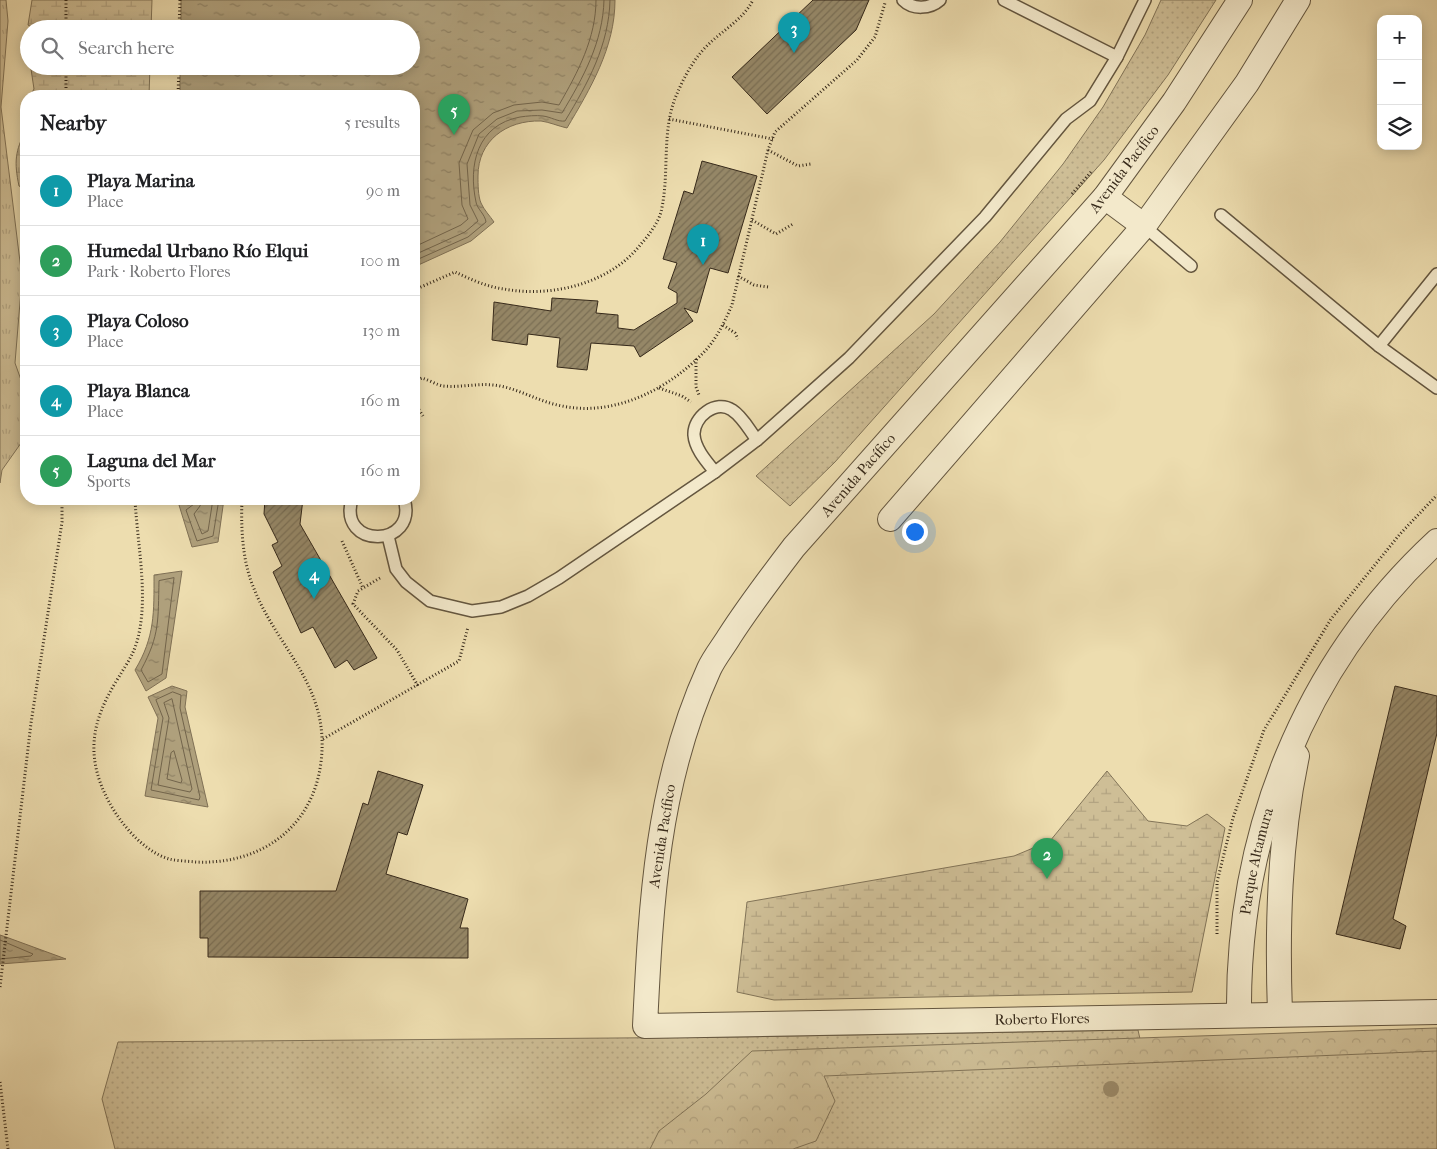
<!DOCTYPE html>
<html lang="en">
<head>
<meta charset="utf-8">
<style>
  body { margin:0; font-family:"IM FELL French Canon",serif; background:#f2f2f2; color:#202124 }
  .controls { position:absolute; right:15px; top:15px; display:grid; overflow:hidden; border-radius:10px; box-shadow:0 2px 12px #0003 }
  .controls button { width:45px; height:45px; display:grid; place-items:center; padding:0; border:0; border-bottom:1px solid #e0e0e0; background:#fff; color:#202124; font:25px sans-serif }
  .you { position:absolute; left:914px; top:531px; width:18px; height:18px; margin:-12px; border:4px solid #fff; border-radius:50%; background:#1a73e8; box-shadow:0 0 0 8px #1a73e833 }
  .badge { display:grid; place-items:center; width:32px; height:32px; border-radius:50%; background:#2563eb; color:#fff; font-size:16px; font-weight:700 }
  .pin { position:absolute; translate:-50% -41px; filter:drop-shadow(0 1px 2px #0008) }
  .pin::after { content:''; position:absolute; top:26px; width:18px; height:15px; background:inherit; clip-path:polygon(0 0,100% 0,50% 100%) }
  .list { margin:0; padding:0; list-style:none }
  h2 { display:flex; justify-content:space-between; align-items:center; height:65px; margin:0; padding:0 20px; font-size:21px }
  h2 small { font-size:16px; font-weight:400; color:#757577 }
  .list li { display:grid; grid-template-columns:32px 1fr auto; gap:15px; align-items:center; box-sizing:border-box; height:70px; padding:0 20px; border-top:1px solid #e0e0e0 }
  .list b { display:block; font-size:19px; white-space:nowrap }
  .list p { margin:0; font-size:16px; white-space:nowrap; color:#757577 }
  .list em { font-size:16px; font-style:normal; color:#757577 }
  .icon { flex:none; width:28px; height:28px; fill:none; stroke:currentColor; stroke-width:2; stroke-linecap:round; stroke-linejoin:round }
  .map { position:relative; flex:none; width:1437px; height:1149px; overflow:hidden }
  .search { position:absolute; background:#fff; box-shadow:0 2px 12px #0003; left:20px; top:20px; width:400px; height:55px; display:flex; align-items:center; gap:12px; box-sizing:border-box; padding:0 18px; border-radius:28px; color:#757577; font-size:19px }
  .panel { position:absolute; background:#fff; box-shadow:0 2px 12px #0003; left:20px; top:90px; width:400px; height:415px; border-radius:20px }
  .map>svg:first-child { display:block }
</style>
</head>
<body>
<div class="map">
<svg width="1437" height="1149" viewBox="0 0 1437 1149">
  <defs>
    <pattern id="grass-dots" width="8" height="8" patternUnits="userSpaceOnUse" patternTransform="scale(1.25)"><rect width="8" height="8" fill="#cebe96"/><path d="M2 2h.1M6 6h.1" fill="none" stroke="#b2a381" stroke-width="1.8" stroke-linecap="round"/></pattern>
    <pattern id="forest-crowns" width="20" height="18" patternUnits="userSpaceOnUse" patternTransform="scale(1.25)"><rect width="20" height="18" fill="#cebe96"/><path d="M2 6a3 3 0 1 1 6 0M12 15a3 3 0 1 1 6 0" fill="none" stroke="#b2a381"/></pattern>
    <pattern id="wetland-marsh" width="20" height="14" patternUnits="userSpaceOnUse" patternTransform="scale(1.25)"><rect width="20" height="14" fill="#cebe96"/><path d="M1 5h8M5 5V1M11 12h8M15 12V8" fill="none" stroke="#b2a381"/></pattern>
    <pattern id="park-tufts" width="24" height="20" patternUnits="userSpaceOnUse" patternTransform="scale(1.25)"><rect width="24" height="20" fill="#cebe96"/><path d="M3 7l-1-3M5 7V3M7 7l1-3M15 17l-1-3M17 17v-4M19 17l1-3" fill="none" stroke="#b2a381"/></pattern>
    <pattern id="water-ripples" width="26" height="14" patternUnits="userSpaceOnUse" patternTransform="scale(1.25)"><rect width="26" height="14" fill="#afa07c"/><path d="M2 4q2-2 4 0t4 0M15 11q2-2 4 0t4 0" fill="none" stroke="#8f8265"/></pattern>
    <pattern id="building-hatch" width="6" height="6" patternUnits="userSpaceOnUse" patternTransform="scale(1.25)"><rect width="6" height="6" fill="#958767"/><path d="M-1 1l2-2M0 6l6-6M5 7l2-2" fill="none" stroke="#7a6e54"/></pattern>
  </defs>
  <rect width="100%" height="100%" fill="#edddaf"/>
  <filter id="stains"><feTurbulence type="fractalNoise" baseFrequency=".004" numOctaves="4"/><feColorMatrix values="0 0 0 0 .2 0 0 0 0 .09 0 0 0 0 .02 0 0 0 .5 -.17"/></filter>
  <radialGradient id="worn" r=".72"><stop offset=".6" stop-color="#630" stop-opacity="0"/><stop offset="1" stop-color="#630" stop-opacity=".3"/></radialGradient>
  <g fill="url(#grass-dots)" stroke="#827458">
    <polygon points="1161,0 1216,0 1168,75 1104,160 835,462 790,506 756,476 934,314 1000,242 1063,164 1103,107 1145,35"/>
    <polygon points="1138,1030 1142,1048 1437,1040 1437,1149 115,1149 102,1099 118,1042 740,1037"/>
  </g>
  <polygon fill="url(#forest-crowns)" stroke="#827458" points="1437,1028 1437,1051 824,1076 835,1101 816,1141 793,1149 650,1149 659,1131 706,1094 752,1051"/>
  <g fill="url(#wetland-marsh)" stroke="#827458">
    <polygon points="32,0 152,0 151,29 35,29 28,25"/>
    <polygon points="34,66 150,66 149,96 30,96 34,89 31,69"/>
    <path d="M26,130V190L19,186C14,162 15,151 26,130Z"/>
    <polygon points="1107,771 1148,821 1187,826 1207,814 1225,828 1192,992 774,1000 737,992 747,902 1014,856 1050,841"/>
  </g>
  <polygon fill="url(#park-tufts)" stroke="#827458" points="0,0 6,0 8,21 1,107 22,278 15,363 26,394 26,436 2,470 0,483"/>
  <g fill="url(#water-ripples)" stroke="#7f7055">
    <path d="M181,0H615C615,48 590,89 567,128C558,126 549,122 541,121C506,120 478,141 478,176C478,184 478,196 481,203C484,210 490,216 494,222L471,241L414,267V96H180V66H411V29H181Z"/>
    <polygon points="191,499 224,499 218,542 192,547 179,505 191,501"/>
    <path d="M182,571L166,678L146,691L135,670C155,637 154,612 154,575Z"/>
    <polygon points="172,686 187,691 185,707 208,807 145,796 158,718 148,697"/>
    <polygon points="0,935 6,937 66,959 0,964"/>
  </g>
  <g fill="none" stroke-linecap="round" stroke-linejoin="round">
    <g stroke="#72644b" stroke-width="1">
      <path d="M414,247L461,225L468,219L462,205L459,163L473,130L493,113L514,105L542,102L559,105C578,72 596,38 596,0"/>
      <path d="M414,255L465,232L478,221L470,205L467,164L479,134L497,119L517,111L542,110L562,113C583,78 603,42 604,0"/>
      <path d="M414,261L468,237L486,222C485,214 477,209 476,202C468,165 477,125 520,117C527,116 536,115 543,116C551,117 558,122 565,121C588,83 609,45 610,0"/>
      <polyline points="196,499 194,504 186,510 197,541 213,536 219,499"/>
      <polyline points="202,499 200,506 194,514 202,534 208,531 213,499"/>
      <path d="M174,578L162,674L148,682L141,670C160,635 158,620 159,581Z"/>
      <polygon points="173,692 181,695 180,708 200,797 199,800 151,790 163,718 156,700"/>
      <polygon points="172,699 192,789 190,792 158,785 169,718 164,703"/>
      <polygon points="174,751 182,780 181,783 167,779 171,753"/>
      <polyline points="0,940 33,954 31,956 0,959"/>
    </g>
  </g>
  <g fill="url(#building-hatch)" stroke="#36291a">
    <polygon points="813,0 869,0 856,30 767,114 732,77"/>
    <polygon points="702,161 757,176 728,273 710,268 697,313 684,308 693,321 640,357 634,346 591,343 587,370 557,367 560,338 528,334 527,345 492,340 494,302 551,311 552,298 598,301 596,313 618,315 618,328 634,330 677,303 677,293 668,288 677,263 663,259 684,191 693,194"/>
    <polygon points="265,499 303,499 300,524 377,658 354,670 347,660 335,668 313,627 301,633 273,572 282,566 272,545 278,542 264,514"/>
    <polygon points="1395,686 1437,696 1437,733 1393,919 1406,926 1400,949 1336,934"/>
    <polygon points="378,771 423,785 407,835 398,832 386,874 468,899 460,928 468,928 468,958 208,957 208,938 200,938 200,891 336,891 363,803 368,805"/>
  </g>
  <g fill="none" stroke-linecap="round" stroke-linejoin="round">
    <defs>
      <g id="lane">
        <path d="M903,0C913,10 930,9 940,0"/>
        <polyline points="1004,0 1117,57"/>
        <polyline points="1221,215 1379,346 1437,388"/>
        <polyline points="1144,226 1191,266"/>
        <polyline points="1379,346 1437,274"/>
        <path d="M715,472C707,462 695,449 694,435C693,417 716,399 732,410C743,417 749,430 757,440"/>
        <path d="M352,499C337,550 419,548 404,499"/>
        <polyline points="388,536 396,569 406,582 430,601 472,611 501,607 528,596 559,578 715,472 757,440 849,358 985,217 1066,119 1090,101 1117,57 1145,0"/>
      </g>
      <g id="street">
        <path id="s1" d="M1240,0L1174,102L1105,197L794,547C771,577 749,606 729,637C723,647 714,658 709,669C657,783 651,902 645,1026L1437,1012"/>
        <polyline points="1105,197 1144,226"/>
        <polyline points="890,519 1144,226 1247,83 1298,0"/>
        <path d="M1280,1014C1277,928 1279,841 1297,756"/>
        <path id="s2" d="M1239,1015C1237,835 1303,665 1437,541"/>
      </g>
    </defs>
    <use href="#lane" stroke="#64563f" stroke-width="14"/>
    <use href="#street" stroke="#64563f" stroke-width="26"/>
    <g stroke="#36291a" stroke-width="3" stroke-dasharray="1 2.5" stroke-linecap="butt">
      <polyline points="66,0 66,29"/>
      <polyline points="179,29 180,0"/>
      <polyline points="66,66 66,96"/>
      <polyline points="178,96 179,66"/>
      <polyline points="669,119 773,139"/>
      <polyline points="768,150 798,166 811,164"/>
      <polyline points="1072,194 1091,172"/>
      <polyline points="752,220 776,234 793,224"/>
      <polyline points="738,276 754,285 768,287"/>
      <path d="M414,290L455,272C470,279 487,287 504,289C553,298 611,283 641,244C649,235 658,223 661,212C670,174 661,132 676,96C684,77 695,56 711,42C725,29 744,18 753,0"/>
      <polyline points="723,325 735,333 738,339"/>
      <polyline points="696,359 696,387 699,395"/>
      <path d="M414,381L422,378C429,380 437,385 443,386C462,388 481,382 500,386C521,390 540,402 562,406C615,417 669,389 705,351C717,338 725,321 732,305L768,150L775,132L857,60L875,37L885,3"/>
      <polyline points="659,388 682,396 691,402"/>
      <polyline points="414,393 416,405 423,416"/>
      <path d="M135,499C137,540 147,588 140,628C136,652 129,660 117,680C91,722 85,757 109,802C121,824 143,851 169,859C177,861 187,861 196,862C260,865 313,828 321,762C331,682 273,647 250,578C242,553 241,525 242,499"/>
      <polyline points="342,541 363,588"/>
      <polyline points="380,578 358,591 353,604 397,650 418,686"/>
      <polyline points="323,739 459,661 468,627"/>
      <polyline points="1217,934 1217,882 1233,818 1264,730 1331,619 1400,534 1437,495"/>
      <polyline points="0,987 31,723 62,522 62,499"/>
      <polyline points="0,1082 8,1149"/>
    </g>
    <use href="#lane" stroke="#f3e9cb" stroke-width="11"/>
    <use href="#street" stroke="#f3e9cb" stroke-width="24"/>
  </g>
  <circle fill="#9d8e6e" cx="1111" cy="1089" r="8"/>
  <g text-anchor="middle" stroke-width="4.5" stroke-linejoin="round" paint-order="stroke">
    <g font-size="15" fill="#36291a" stroke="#f3e9cb">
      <text transform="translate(1124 169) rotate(-53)" y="5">Avenida Pacífico</text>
      <text transform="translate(858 475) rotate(-49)" y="5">Avenida Pacífico</text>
      <text transform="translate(662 836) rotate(-81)" y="5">Avenida Pacífico</text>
      <text dy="5" stroke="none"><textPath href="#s2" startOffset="155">Parque Altamura</textPath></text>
      <text dy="5" stroke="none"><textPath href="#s1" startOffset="1618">Roberto Flores</textPath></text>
    </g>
  </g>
  <rect width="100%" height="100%" filter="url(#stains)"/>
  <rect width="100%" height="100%" fill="url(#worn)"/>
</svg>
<div class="controls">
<button>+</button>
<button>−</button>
<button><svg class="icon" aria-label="layers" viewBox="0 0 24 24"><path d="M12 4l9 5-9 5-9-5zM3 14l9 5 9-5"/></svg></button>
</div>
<div class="you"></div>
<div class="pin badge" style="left:703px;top:265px;background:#0f9aa8">1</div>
<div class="pin badge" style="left:1047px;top:879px;background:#2e9e5b">2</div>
<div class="pin badge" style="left:794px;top:53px;background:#0f9aa8">3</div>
<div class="pin badge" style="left:314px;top:599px;background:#0f9aa8">4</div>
<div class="pin badge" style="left:454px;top:135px;background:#2e9e5b">5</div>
<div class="search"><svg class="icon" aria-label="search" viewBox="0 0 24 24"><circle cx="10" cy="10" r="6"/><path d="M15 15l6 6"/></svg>Search here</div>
<section class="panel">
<h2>Nearby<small>5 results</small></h2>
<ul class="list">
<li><span class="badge" style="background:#0f9aa8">1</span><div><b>Playa Marina</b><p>Place</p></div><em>90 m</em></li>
<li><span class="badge" style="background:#2e9e5b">2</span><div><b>Humedal Urbano Río Elqui</b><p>Park · Roberto Flores</p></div><em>100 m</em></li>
<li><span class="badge" style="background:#0f9aa8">3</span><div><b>Playa Coloso</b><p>Place</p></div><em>130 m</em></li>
<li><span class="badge" style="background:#0f9aa8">4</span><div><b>Playa Blanca</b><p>Place</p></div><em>160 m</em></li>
<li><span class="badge" style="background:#2e9e5b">5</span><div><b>Laguna del Mar</b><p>Sports</p></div><em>160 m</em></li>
</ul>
</section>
</div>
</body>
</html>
